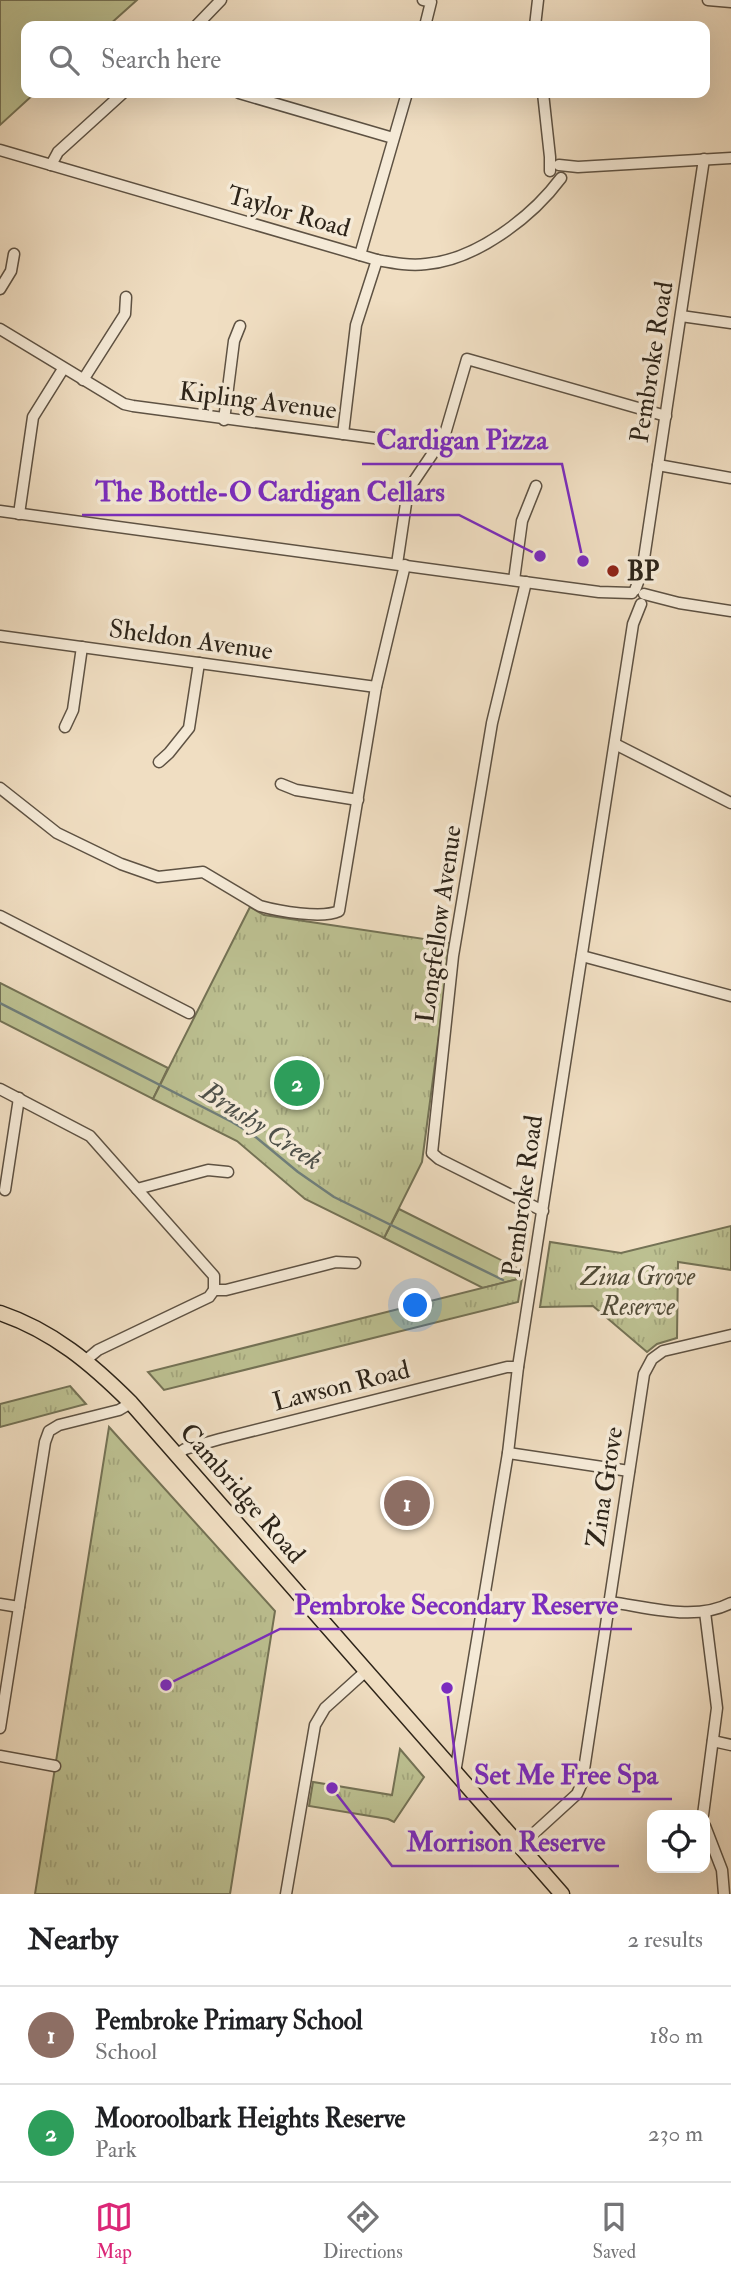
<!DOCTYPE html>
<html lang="en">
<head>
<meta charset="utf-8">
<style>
  body { margin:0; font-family:"IM FELL Double Pica",serif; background:#f6f6f6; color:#202124 }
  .controls { position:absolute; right:21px; bottom:21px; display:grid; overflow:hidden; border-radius:14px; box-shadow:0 7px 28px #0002 }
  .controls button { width:63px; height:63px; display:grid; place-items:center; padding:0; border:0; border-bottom:2px solid #e0e0e0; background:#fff; color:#202124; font:35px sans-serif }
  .you { position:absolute; left:416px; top:1306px; width:24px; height:24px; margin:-18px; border:5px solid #fff; border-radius:50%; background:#1a73e8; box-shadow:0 0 0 10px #1a73e833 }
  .badge { display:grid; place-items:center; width:46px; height:46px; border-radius:50%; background:#db2777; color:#fff; font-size:23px; font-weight:700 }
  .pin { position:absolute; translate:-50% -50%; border:4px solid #fff; box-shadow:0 2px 7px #0006 }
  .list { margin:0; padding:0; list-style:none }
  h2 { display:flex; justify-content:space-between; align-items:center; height:91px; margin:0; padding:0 28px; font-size:30px }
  h2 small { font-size:23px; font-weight:400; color:#757577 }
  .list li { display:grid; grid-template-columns:46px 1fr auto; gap:21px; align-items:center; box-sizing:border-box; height:98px; padding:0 28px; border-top:2px solid #e0e0e0 }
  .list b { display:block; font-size:26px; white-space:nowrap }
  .list p { margin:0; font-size:23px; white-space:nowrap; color:#757577 }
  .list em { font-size:23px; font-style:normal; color:#757577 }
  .icon { flex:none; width:38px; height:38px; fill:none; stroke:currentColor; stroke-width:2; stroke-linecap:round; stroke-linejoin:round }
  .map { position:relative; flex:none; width:731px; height:1894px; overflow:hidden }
  .search { position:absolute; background:#fff; box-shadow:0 7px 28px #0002; left:21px; right:21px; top:21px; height:77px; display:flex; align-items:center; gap:18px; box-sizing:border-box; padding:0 24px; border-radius:14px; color:#757577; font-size:26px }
  .sheet { height:287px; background:#fff }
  nav { display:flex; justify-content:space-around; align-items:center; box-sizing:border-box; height:98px; border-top:2px solid #e0e0e0; background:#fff; font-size:19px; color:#757577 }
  nav a { display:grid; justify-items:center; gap:4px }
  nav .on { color:#db2777 }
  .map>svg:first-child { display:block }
</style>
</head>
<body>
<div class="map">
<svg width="731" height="1894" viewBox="0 0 731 1894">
  <defs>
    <pattern id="park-tufts" width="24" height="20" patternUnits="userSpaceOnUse" patternTransform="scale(1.75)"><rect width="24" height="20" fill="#bcc091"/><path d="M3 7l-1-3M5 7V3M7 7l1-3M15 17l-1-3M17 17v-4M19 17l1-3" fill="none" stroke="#a2a57c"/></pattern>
  </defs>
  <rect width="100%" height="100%" fill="#f0dec2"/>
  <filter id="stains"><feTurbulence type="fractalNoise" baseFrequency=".00286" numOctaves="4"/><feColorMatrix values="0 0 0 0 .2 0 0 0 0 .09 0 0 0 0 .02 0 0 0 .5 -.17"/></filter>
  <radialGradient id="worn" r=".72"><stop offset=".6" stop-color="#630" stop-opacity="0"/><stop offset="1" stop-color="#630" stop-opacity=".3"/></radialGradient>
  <g fill="#bcc091" stroke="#747255" stroke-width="2">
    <polygon points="0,0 137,0 108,26 26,26 26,93 35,93 0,125"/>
    <polygon points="0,983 168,1068 153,1099 0,1021"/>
    <polygon points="399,1209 523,1271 522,1278 483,1288 384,1238"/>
  </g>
  <g fill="url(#park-tufts)" stroke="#747255" stroke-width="2">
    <polygon points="250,907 264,915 451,943 422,1162 384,1238 305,1199 237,1141 153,1099"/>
    <polygon points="731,1226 731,1270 678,1262 677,1338 657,1344 647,1352 593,1306 540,1307 550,1242 621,1253"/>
    <polygon points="522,1278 518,1302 164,1390 148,1372"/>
    <polygon points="70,1386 86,1404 0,1427 0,1404"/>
    <polygon points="109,1427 275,1611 230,1894 35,1894"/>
    <polygon points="400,1749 424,1777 394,1822 388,1819 309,1806 313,1782 392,1795"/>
  </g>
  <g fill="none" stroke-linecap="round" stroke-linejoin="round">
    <polyline stroke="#707e7a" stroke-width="2.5" points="0,1003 232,1122 252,1134 298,1172 334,1197 503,1280"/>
    <defs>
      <g id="minor">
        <polyline points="423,0 431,2 425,26"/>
        <polyline points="708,0 731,2"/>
        <polyline points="196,26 221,0"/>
        <polyline points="535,26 538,0"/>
        <polyline points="239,93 393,138"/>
        <polyline points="543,93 550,157 550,171"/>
        <path d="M0,150L377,260C394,263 410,266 426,264C476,260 532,217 561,178"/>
        <polyline points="51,165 58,152 123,93"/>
        <polyline points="559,165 578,167 731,158"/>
        <polyline points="360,255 407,93"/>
        <polyline points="0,289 11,271 14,254"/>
        <polyline points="681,316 731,323"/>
        <polyline points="0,329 124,404 133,406 419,444 435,450 445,434 467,359 666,416"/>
        <polyline points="83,380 125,314 126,297"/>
        <polyline points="224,420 234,341 240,326"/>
        <polyline points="343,434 356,325 377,260"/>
        <polyline points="658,465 731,478"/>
        <polyline points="0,511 599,592 632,593"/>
        <polyline points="19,514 33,417 63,369"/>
        <polyline points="397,564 408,490 435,450"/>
        <polyline points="514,580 522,521 536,486"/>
        <polyline points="526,582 492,723 453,956 432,1153 439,1159 543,1211"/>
        <polyline points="635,590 642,572 704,159"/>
        <polyline points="644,594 679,603 731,611"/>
        <polyline points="0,636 376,687"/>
        <polyline points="65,727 73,710 82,647"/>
        <polyline points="615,744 731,803"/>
        <polyline points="159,762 169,753 189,728 199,663"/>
        <polyline points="281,784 296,790 358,800"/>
        <path d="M0,788L57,833L121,864L158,877L203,872L260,906C278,911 322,919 339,911L376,687L405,565"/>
        <polyline points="0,916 189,1013"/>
        <polyline points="582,956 731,996"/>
        <polyline points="0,1089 90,1136 214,1276 214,1290 209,1297 98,1350 86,1360"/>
        <polyline points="137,1189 208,1170 228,1172"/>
        <polyline points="5,1190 19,1098"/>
        <polyline points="214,1290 226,1290 336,1262 355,1263"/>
        <polyline points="508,1453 629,1471"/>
        <polyline points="177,1454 185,1449 220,1439 507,1367 518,1367"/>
        <path d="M610,1602C648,1607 695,1622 731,1603"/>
        <polyline points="0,1604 19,1607"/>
        <polyline points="0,1728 45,1442 49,1431 59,1425 119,1410 131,1403"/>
        <polyline points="713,1741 731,1745"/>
        <polyline points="0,1756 55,1766"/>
        <polyline points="455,1773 508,1453 518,1367 633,624 641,604"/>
        <polyline points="703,1815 717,1708 705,1612"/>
        <polyline points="705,1826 722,1870 724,1894"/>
        <polyline points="520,1846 577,1794 582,1783 644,1374 652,1359 663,1351 731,1335"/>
        <polyline points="286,1894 315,1725 325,1708 366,1671"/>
      </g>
      <path id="major" d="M0,1313C53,1331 92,1364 131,1403L562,1894"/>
    </defs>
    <use href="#minor" stroke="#5e5243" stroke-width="13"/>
    <use href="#major" stroke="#2d2419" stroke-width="17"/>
    <use href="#minor" stroke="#f5ead7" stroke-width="10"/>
    <use href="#major" stroke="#f0dec2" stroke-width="14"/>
  </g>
  <circle fill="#8f2418" stroke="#f5ead7" stroke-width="2.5" cx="613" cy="571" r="7"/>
  <g text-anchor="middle" stroke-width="7" stroke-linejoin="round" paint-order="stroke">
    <g font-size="26" fill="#2d2419" stroke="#f5ead7">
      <text transform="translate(289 211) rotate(16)" y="9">Taylor Road</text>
      <text transform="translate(651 362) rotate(-81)" y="9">Pembroke Road</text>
      <text transform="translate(258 400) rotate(7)" y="9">Kipling Avenue</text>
      <text transform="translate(191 639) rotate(8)" y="9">Sheldon Avenue</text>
      <text transform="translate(438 924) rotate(-82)" y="9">Longfellow Avenue</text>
      <text transform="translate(522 1196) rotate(-82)" y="9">Pembroke Road</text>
      <text transform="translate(341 1385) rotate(-14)" y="9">Lawson Road</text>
      <text transform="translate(604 1487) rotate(-81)" y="9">Zina Grove</text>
      <text transform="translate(243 1493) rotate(49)" y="9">Cambridge Road</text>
    </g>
    <g font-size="26" font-weight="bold" fill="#2d2419" stroke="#f5ead7" text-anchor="start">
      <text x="627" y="580">BP</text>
    </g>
    <g font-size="26" font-style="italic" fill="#514b37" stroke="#f5ead7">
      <text x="638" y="1285">Zina Grove<tspan x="638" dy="30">Reserve</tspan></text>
    </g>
    <g font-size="28" font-style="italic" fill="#4f514a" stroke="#f5ead7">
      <text transform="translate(262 1125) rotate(33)" y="10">Brushy Creek</text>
    </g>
  </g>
  <path fill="none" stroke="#7b2cbf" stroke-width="2.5" d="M583 561L562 464H362M540 556L459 515H82M166 1685L280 1629H632M447 1688L460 1799H672M332 1788L392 1866H619"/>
  <g fill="#7b2cbf" stroke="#f5ead7" stroke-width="2.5">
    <circle cx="583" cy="561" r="7"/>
    <circle cx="540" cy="556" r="7"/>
    <circle cx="166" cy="1685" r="7"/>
    <circle cx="447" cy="1688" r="7"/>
    <circle cx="332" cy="1788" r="7"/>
  </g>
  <g font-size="28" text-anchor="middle" font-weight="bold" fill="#7b2cbf" stroke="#f5ead7" stroke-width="7" stroke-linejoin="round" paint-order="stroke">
    <text x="462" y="449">Cardigan Pizza</text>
    <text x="270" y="501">The Bottle-O Cardigan Cellars</text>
    <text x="456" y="1614">Pembroke Secondary Reserve</text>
    <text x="566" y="1784">Set Me Free Spa</text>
    <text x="506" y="1851">Morrison Reserve</text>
  </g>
  <rect width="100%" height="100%" filter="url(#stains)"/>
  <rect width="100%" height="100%" fill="url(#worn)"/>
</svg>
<div class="controls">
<button><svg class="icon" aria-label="locate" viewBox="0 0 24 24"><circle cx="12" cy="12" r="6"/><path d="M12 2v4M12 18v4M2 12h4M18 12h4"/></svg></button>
</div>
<div class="you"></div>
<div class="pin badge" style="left:407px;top:1503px;background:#8d6e63">1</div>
<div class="pin badge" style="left:297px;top:1083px;background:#2e9e5b">2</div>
<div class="search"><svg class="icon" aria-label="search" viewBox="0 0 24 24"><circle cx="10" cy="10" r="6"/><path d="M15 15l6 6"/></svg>Search here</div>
</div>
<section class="sheet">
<h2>Nearby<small>2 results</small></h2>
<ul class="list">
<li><span class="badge" style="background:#8d6e63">1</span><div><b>Pembroke Primary School</b><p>School</p></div><em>180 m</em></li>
<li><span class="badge" style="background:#2e9e5b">2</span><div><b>Mooroolbark Heights Reserve</b><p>Park</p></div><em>230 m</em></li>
</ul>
</section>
<nav>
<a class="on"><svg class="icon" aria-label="map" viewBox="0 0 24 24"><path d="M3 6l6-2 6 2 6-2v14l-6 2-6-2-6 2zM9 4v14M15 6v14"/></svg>Map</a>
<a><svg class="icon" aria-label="directions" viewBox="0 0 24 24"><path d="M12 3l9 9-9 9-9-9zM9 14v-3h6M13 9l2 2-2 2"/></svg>Directions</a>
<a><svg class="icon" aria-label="saved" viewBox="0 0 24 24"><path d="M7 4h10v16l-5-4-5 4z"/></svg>Saved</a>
</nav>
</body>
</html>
